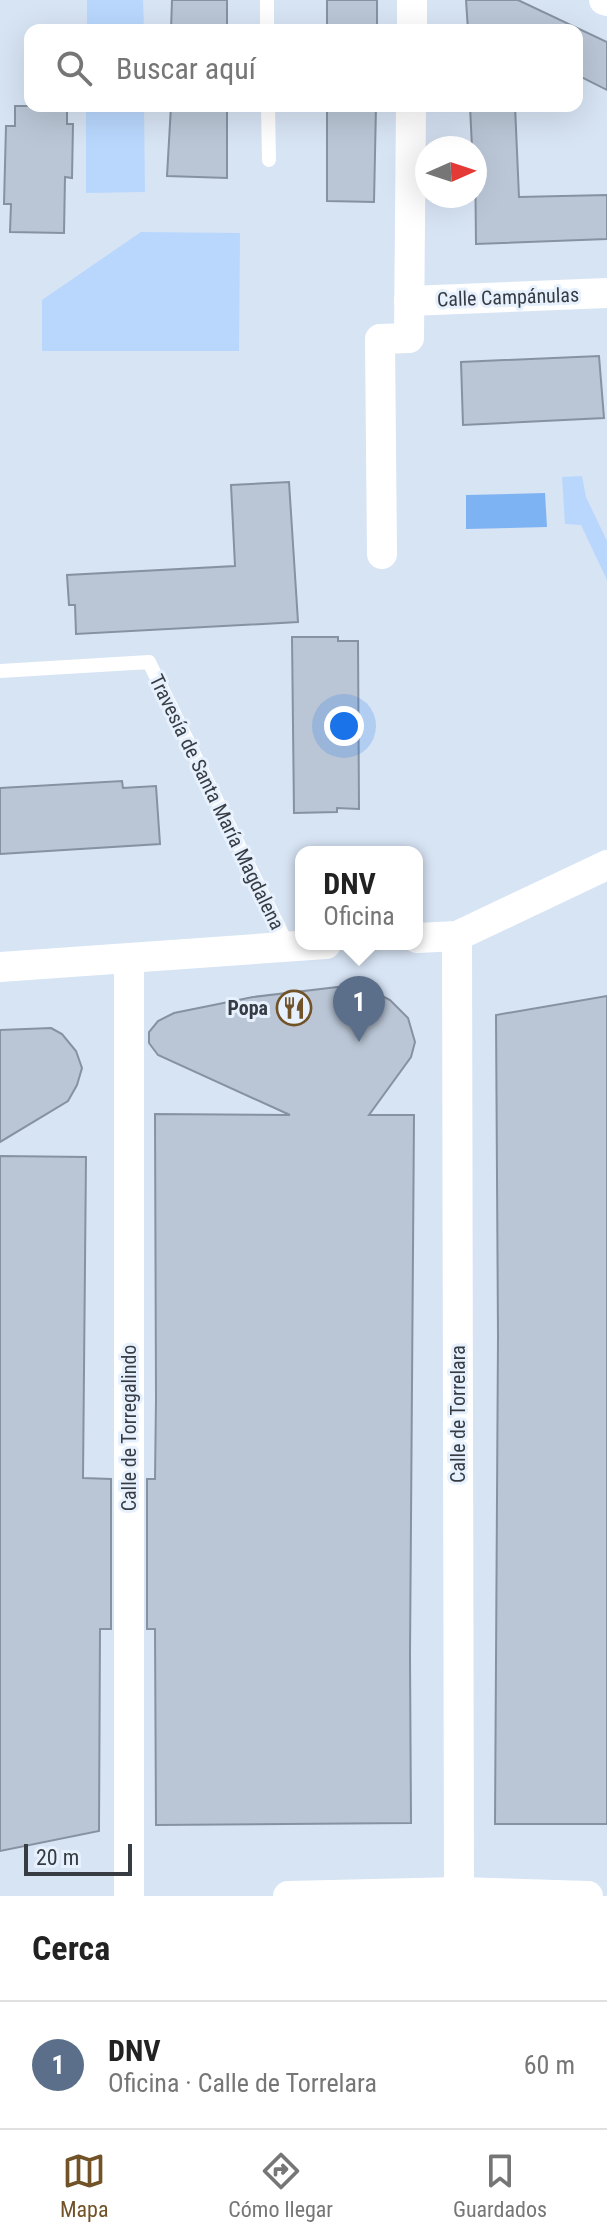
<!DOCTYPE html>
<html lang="es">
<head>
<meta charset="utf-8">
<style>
	:root { --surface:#fff; --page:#f6f6f6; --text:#222; --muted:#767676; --line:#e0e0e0; --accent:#725328 }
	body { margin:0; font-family:"Roboto Condensed",sans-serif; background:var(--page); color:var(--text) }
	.compass { position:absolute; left:415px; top:136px; width:72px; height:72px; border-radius:50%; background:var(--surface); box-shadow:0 8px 32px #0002; rotate:87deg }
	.scale { position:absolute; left:24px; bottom:20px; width:108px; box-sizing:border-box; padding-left:8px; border:4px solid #373c43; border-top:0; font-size:22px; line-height:28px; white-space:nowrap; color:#373c43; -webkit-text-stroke:6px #e7f1fe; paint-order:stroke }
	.you { position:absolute; left:344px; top:726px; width:28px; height:28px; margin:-20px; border:6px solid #fff; border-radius:50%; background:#1a73e8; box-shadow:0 0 0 12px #1a73e833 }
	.badge { display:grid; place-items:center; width:52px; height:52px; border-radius:50%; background:var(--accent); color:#fff; font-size:26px; font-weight:700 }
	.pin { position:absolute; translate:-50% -66px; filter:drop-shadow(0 2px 4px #0008) }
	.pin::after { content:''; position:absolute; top:42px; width:28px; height:24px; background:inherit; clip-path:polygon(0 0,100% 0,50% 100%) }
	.popup { position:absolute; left:295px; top:846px; width:128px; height:104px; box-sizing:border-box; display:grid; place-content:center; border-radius:16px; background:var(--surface); filter:drop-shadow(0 2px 6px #0005); font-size:26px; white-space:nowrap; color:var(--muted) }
	.popup b { font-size:30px; color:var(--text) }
	.popup::after { content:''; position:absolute; left:50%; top:100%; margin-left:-16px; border:16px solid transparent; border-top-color:var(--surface) }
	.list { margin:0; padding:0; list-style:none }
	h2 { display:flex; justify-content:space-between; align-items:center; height:104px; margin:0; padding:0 32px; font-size:34px }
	h2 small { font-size:26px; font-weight:400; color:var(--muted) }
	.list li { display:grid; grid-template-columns:52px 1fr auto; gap:24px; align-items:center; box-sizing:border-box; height:128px; padding:0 32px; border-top:2px solid var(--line) }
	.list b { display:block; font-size:30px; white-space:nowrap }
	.list p { margin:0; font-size:26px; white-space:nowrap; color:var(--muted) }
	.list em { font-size:26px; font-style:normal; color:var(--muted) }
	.icon { flex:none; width:44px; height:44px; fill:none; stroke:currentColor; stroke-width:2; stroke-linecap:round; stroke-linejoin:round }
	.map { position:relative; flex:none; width:607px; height:1896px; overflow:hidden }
	.search { position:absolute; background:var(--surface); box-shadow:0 8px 32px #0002; left:24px; right:24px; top:24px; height:88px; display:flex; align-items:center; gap:20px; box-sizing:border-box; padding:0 28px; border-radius:16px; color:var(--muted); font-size:30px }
	.sheet { height:232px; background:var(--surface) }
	nav { display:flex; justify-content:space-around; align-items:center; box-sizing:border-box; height:112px; border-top:2px solid var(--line); background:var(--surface); font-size:22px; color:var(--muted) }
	nav a { display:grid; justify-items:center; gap:4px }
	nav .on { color:var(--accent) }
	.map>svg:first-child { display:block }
	.green { fill:#b9d7fd }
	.water { fill:#7db2f3 }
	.building { fill:#bac6d6; stroke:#8692a1; stroke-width:2 }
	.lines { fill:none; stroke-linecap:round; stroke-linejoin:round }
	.lane { stroke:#fff; stroke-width:14 }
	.street { stroke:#fff; stroke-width:30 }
	.labels { text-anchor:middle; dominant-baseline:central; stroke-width:6; stroke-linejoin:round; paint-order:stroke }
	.street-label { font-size:20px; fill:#373c43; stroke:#e7f1fe }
	.poi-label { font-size:20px; font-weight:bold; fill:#373c43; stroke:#e7f1fe; text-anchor:end }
</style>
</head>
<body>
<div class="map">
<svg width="607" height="1896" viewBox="0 0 607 1896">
	<rect width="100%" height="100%" fill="#d7e4f4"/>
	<g class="green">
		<polygon points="87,0 143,0 144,30 87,30"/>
		<polygon points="86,106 144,106 145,192 86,193"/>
		<polygon points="141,232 240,233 239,351 42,351 42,300"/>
		<polygon points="582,476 586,497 607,541 607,580 581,525 565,524 562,477"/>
	</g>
	<polygon class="water" points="545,493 547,527 466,529 466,495"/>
	<g class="building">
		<polygon points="172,0 227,0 227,30 171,30"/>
		<rect x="327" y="0" width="50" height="30"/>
		<polygon points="466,0 518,0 607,42 607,90 577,75 577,30 468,30"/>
		<polygon points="15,106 67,106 67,124 73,124 72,178 65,177 64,233 10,232 11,204 4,204 6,126 15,126"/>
		<polygon points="171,106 227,106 227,178 167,176"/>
		<polygon points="327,106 376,106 374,202 327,201"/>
		<polygon points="470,106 515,106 519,197 607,195 607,239 476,244 475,148 472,148"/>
		<polygon points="599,356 604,418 463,425 461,362"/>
		<polygon points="289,482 298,622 76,634 75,605 69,605 67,575 235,566 231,485"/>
		<polygon points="292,637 338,637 338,641 358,641 359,809 337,808 337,812 294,813"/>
		<polygon points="122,781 123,788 156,786 160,844 0,854 0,788"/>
		<polygon points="346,986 367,988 390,1000 408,1018 415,1042 411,1057 369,1115 414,1115 410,1655 411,1823 156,1825 155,1629 147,1629 147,1479 155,1479 156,1399 155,1114 290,1115 158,1055 149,1043 149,1032 158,1021 174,1013 253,997"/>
		<polygon points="607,996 607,1824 495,1824 498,1336 496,1015"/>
		<polygon points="51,1028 62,1034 76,1051 82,1068 77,1085 68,1101 0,1142 0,1030"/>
		<polygon points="0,1156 86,1157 83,1478 111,1479 111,1629 100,1629 99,1831 0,1851"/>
	</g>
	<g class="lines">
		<g class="lane">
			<polyline points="267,0 267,30"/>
			<polyline points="268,106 269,160"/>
			<polyline points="0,671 149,662 288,946"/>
		</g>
		<g class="street">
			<polyline points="604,0 607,1"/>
			<polyline points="412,30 412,0"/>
			<polyline points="409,301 607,293"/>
			<polyline points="382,554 380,339 409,338 411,106"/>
			<polyline points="457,936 459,1892"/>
			<polyline points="417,938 457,936 607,865"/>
			<polyline points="0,967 326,944"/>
			<polyline points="129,1896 129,959"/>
			<polyline points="288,1896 459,1892 588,1896"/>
		</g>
	</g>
	<defs>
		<g id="restaurant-ring" transform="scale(1.8)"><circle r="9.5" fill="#e7f1fe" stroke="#725328" stroke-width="1.5"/><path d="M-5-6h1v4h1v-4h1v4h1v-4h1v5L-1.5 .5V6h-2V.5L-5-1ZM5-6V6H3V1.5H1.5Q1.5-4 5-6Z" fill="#725328"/></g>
	</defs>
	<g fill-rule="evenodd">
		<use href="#restaurant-ring" x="294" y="1008"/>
	</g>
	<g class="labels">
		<g class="street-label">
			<text transform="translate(508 297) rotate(-2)">Calle Campánulas</text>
			<text transform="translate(217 802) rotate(64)">Travesía de Santa María Magdalena</text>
			<text transform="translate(458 1414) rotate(-90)">Calle de Torrelara</text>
			<text transform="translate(129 1428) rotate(-90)">Calle de Torregalindo</text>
		</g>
		<g class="poi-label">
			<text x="268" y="1008">Popa</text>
		</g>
	</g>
</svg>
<svg class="compass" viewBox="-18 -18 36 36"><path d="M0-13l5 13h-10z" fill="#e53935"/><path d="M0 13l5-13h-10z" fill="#767676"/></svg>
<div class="scale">20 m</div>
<div class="you"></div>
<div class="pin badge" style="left:359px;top:1042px;background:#5c6f8a">1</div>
<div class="popup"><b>DNV</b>Oficina</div>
<div class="search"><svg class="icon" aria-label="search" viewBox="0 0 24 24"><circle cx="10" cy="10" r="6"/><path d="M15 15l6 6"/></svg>Buscar aquí</div>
</div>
<section class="sheet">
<h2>Cerca<small></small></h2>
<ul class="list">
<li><span class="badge" style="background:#5c6f8a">1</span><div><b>DNV</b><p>Oficina · Calle de Torrelara</p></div><em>60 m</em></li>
</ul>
</section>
<nav>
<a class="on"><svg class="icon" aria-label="map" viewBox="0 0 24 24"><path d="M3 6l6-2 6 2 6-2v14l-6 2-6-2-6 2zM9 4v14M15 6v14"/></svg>Mapa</a>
<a><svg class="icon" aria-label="directions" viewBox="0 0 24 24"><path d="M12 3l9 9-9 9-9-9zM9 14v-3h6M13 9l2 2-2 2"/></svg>Cómo llegar</a>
<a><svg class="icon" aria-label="saved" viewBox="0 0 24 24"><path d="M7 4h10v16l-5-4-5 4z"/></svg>Guardados</a>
</nav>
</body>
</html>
